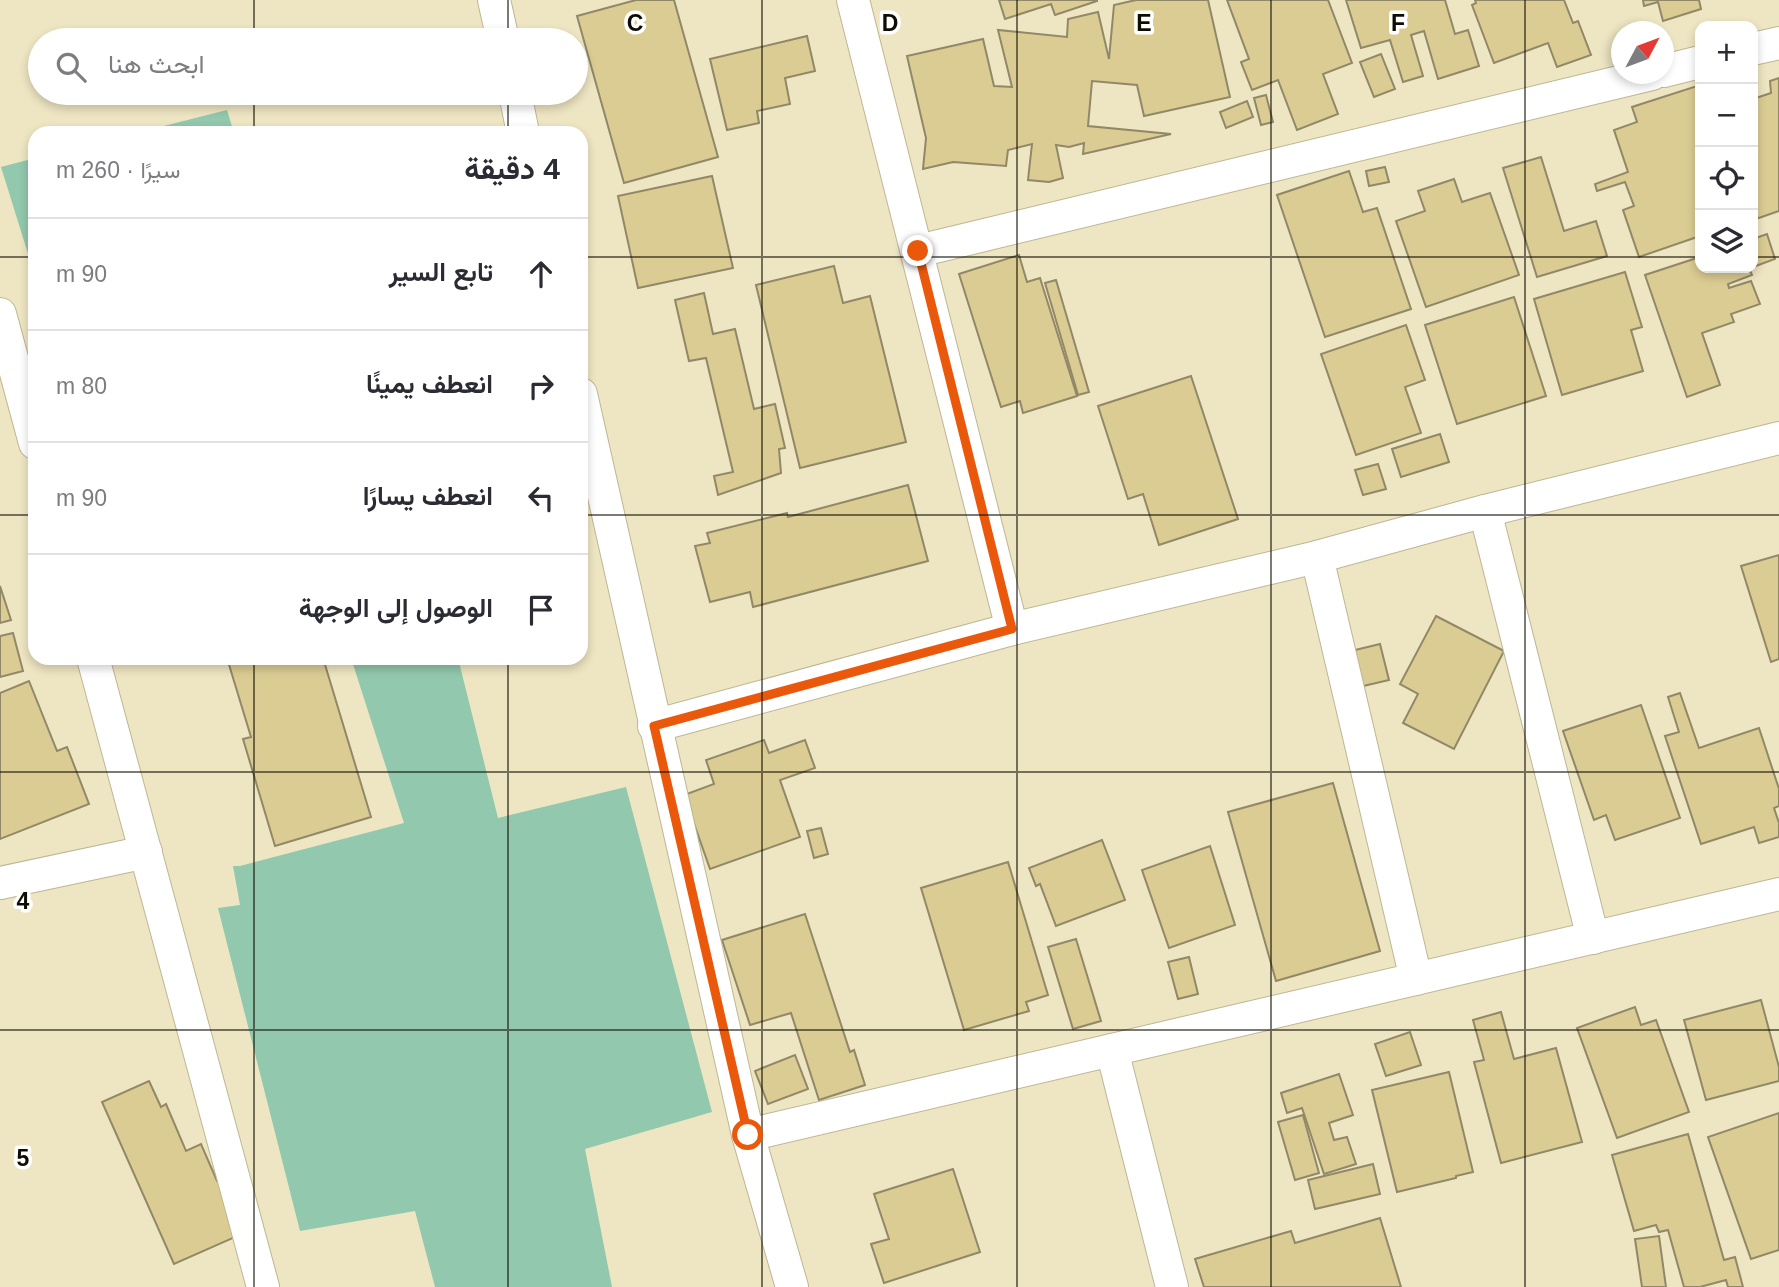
<!DOCTYPE html>
<html lang="ar">
<head>
<meta charset="utf-8">
<style>
	:root { --surface:#fff; --page:#f2f2f3; --text:#2b2b33; --muted:#7c7c81; --line:#e1e1e2 }
	body { margin:0; font-family:Helvetica,Vazirmatn,sans-serif; background:var(--page); color:var(--text); direction:rtl }
	.controls { position:absolute; right:21px; top:21px; display:grid; overflow:hidden; border-radius:14px; box-shadow:0 4px 10px #0003 }
	.controls button { width:63px; height:63px; display:grid; place-items:center; padding:0; border:0; border-bottom:2px solid var(--line); background:var(--surface); color:var(--text); font:35px sans-serif }
	.compass { position:absolute; left:1611px; top:21px; width:63px; height:63px; border-radius:50%; background:var(--surface); box-shadow:0 4px 10px #0003; rotate:49deg }
	.stop { position:absolute; width:21px; height:21px; margin:-16px; border:5px solid #ea580c; border-radius:50%; background:#fff }
	.stop.end { background:#ea580c; border-color:#fff; box-shadow:0 2px 7px #0008 }
	.list { margin:0; padding:0; list-style:none }
	h2 { display:flex; justify-content:space-between; align-items:center; height:91px; margin:0; padding:0 28px; font-size:30px }
	h2 small { font-size:23px; font-weight:400; color:var(--muted) }
	.list li { display:grid; grid-template-columns:46px 1fr auto; gap:21px; align-items:center; box-sizing:border-box; height:112px; padding:0 28px; border-top:2px solid var(--line) }
	.list b { display:block; font-size:26px; white-space:nowrap }
	.list em { font-size:23px; font-style:normal; color:var(--muted) }
	.icon { flex:none; width:38px; height:38px; fill:none; stroke:currentColor; stroke-width:2; stroke-linecap:round; stroke-linejoin:round }
	.map { position:relative; flex:none; width:1779px; height:1287px; overflow:hidden; direction:ltr }
	.search { position:absolute; background:var(--surface); box-shadow:0 4px 10px #0003; left:28px; top:28px; width:560px; height:77px; display:flex; align-items:center; gap:18px; box-sizing:border-box; padding:0 24px; border-radius:38px; color:var(--muted); font-size:26px }
	.panel { position:absolute; background:var(--surface); box-shadow:0 4px 10px #0003; left:28px; top:126px; width:560px; height:539px; border-radius:21px; direction:rtl }
	.map>svg:first-child { display:block }
	.green { fill:#92c8ad }
	.building { fill:#dbcc93; stroke:#918868; stroke-width:2 }
	.lines { fill:none; stroke-linecap:round; stroke-linejoin:round }
	.street-casing { stroke:#beb694; stroke-width:34 }
	.street { stroke:#fff; stroke-width:32 }
	.route { stroke:#ea580c; stroke-width:9 }
	.grid { fill:none; stroke:#0f0c02; stroke-width:2; stroke-opacity:0.55 }
	.grid-label { font-size:23px; text-anchor:middle; font-weight:bold; fill:#0f0c02; stroke:#fff; stroke-width:7; stroke-linejoin:round; paint-order:stroke }
</style>
</head>
<body>
<div class="map">
<svg width="1779" height="1287" viewBox="0 0 1779 1287">
	<rect width="100%" height="100%" fill="#eee5c2"/>
	<g class="green">
		<polygon points="227,110 234,133 136,133"/>
		<polygon points="35,158 35,276 1,167"/>
		<polygon points="351,658 458,658 498,818 626,787 712,1112 585,1149 612,1287 435,1287 415,1211 300,1231 218,908 240,905 233,866 240,866 404,823"/>
	</g>
	<g class="building">
		<polygon points="636,0 674,0 718,157 624,183 577,16"/>
		<polygon points="999,0 1097,0 1097,1 1055,15 1051,4 1005,19"/>
		<polygon points="1136,0 1208,0 1230,97 1144,116 1137,85 1092,81 1088,126 1171,134 1083,154 1084,143 1069,147 1056,145 1063,178 1049,182 1028,180 1032,144 1008,150 1006,166 953,162 923,169 926,138 907,56 983,39 994,86 1012,87 998,30 1067,37 1068,19 1098,12 1109,59 1114,5"/>
		<polygon points="1227,0 1328,0 1352,63 1323,74 1338,114 1297,130 1278,80 1252,90 1241,62 1249,59"/>
		<polygon points="1346,0 1445,0 1455,34 1468,30 1479,66 1438,79 1424,31 1411,35 1423,76 1403,82 1390,40 1361,48"/>
		<polygon points="1475,0 1564,0 1573,23 1578,21 1591,55 1557,67 1548,43 1494,63 1472,5 1476,3"/>
		<polygon points="1643,0 1699,0 1701,9 1663,21 1658,2 1644,6"/>
		<polygon points="807,36 815,71 785,78 790,104 757,111 759,123 727,130 710,59"/>
		<polygon points="1381,54 1395,89 1374,97 1360,62"/>
		<polygon points="1779,78 1779,211 1753,220 1753,99 1771,93 1770,81"/>
		<polygon points="1700,85 1700,236 1639,257 1623,210 1634,206 1625,182 1597,191 1595,184 1628,172 1614,130 1637,122 1632,107"/>
		<polygon points="1266,95 1273,122 1261,125 1254,98"/>
		<polygon points="1247,101 1253,117 1226,128 1220,112"/>
		<polygon points="1541,157 1564,231 1596,221 1607,256 1537,277 1503,168"/>
		<polygon points="1385,167 1389,182 1369,186 1366,171"/>
		<polygon points="1349,171 1363,212 1377,208 1411,309 1325,337 1277,195"/>
		<polygon points="712,176 733,268 638,288 618,196"/>
		<polygon points="1454,179 1462,202 1490,193 1519,275 1426,307 1396,221 1425,211 1418,191"/>
		<polygon points="1767,234 1775,259 1753,267 1753,239"/>
		<polygon points="1019,255 1027,282 1040,278 1077,396 1023,413 1020,401 1001,407 959,274"/>
		<polygon points="1700,257 1700,268 1749,268 1752,275 1728,284 1729,288 1751,281 1760,304 1731,314 1734,322 1702,333 1720,385 1687,397 1645,275"/>
		<polygon points="834,266 843,303 870,296 906,442 800,468 756,285"/>
		<polygon points="1625,272 1642,327 1631,330 1643,371 1562,395 1534,299"/>
		<polygon points="1056,280 1089,392 1078,395 1045,283"/>
		<polygon points="704,293 713,334 735,329 754,409 775,404 785,448 779,449 781,473 718,495 714,476 733,472 706,358 689,361 675,300"/>
		<polygon points="1514,297 1546,396 1457,424 1425,325"/>
		<polygon points="1406,325 1425,380 1405,387 1421,433 1356,455 1321,354"/>
		<polygon points="1191,376 1238,519 1159,545 1143,494 1128,499 1098,406"/>
		<polygon points="1440,434 1449,462 1401,477 1392,449"/>
		<polygon points="1378,464 1386,489 1363,495 1355,470"/>
		<polygon points="908,485 928,561 753,607 750,592 710,602 695,546 710,543 707,533 787,513 788,517"/>
		<polygon points="1779,555 1779,659 1771,662 1741,566"/>
		<polygon points="0,586 11,620 0,623"/>
		<polygon points="1436,616 1504,651 1454,749 1403,723 1418,694 1400,684"/>
		<polygon points="13,633 23,671 0,677 0,636"/>
		<polygon points="1380,644 1389,680 1359,687 1351,651"/>
		<polygon points="227,658 323,658 371,817 275,846 243,739 251,737"/>
		<polygon points="29,681 57,751 67,747 89,804 0,839 0,693"/>
		<polygon points="1680,693 1699,748 1759,728 1779,789 1779,806 1774,808 1779,823 1779,837 1759,843 1754,827 1701,844 1665,736 1679,732 1668,697"/>
		<polygon points="1641,705 1680,818 1615,840 1606,815 1594,820 1563,731"/>
		<polygon points="764,740 769,753 805,740 815,768 780,780 800,837 710,869 684,795 714,784 706,760"/>
		<polygon points="1333,783 1380,951 1276,981 1228,812"/>
		<polygon points="821,828 828,854 814,858 807,831"/>
		<polygon points="1102,840 1125,900 1056,926 1040,884 1036,886 1029,868"/>
		<polygon points="1210,846 1235,925 1169,948 1142,870"/>
		<polygon points="1008,862 1048,995 1026,1002 1029,1011 964,1030 921,888"/>
		<polygon points="805,914 850,1052 854,1050 865,1085 819,1100 791,1013 750,1025 722,940"/>
		<polygon points="1076,939 1101,1021 1073,1029 1048,947"/>
		<polygon points="1189,957 1198,994 1178,999 1168,962"/>
		<polygon points="1761,1000 1779,1067 1779,1081 1706,1100 1684,1020"/>
		<polygon points="1635,1007 1641,1025 1656,1020 1689,1112 1617,1138 1577,1028"/>
		<polygon points="1501,1012 1514,1059 1556,1048 1582,1142 1501,1163 1474,1062 1484,1060 1473,1020"/>
		<polygon points="1410,1032 1421,1065 1386,1076 1375,1044"/>
		<polygon points="795,1055 808,1089 768,1104 755,1071"/>
		<polygon points="1449,1072 1473,1172 1456,1176 1456,1178 1397,1192 1372,1090"/>
		<polygon points="1339,1074 1353,1115 1329,1123 1334,1140 1347,1137 1356,1164 1324,1174 1302,1108 1287,1113 1281,1093"/>
		<polygon points="149,1081 161,1107 166,1104 186,1151 201,1144 217,1181 236,1172 260,1226 174,1264 102,1102"/>
		<polygon points="1779,1113 1779,1250 1751,1259 1708,1137"/>
		<polygon points="1303,1115 1319,1173 1295,1180 1278,1122"/>
		<polygon points="1688,1134 1724,1260 1735,1257 1743,1287 1728,1287 1726,1280 1700,1287 1684,1287 1668,1230 1659,1232 1656,1225 1634,1231 1612,1155"/>
		<polygon points="1373,1164 1380,1194 1315,1209 1308,1180"/>
		<polygon points="953,1169 980,1252 884,1283 871,1244 889,1239 874,1194"/>
		<polygon points="1380,1218 1401,1287 1204,1287 1195,1259 1291,1231 1295,1243"/>
		<polygon points="1659,1236 1666,1287 1642,1287 1635,1239"/>
	</g>
	<g class="lines">
		<g class="street-casing">
			<g id="street">
				<polyline points="494,0 503,40"/>
				<polyline points="853,0 1012,629"/>
				<polyline points="1753,49 1779,43"/>
				<polyline points="1664,71 1700,62"/>
				<polyline points="515,93 523,133"/>
				<polyline points="918,251 1652,74"/>
				<polyline points="0,314 35,443"/>
				<polyline points="581,394 748,1135 792,1287"/>
				<polyline points="1485,511 1593,938"/>
				<polyline points="1317,557 1416,979"/>
				<polyline points="93,658 263,1287"/>
				<polyline points="654,726 1012,629 1317,557 1485,511 1779,438"/>
				<polyline points="0,883 146,852"/>
				<polyline points="1112,1050 1172,1287"/>
				<polyline points="748,1135 1779,894"/>
			</g>
		</g>
		<use href="#street" class="street"/>
	</g>
	<g class="lines">
		<polyline class="route" points="748,1135 654,726 1012,629 918,251"/>
	</g>
	<path class="grid" d="M 254,0 L 254,40M 508,0 L 508,40M 762,0 L 762,1287M 1017,0 L 1017,1287M 1271,0 L 1271,1287M 1525,0 L 1525,1287M 254,93 L 254,133M 508,93 L 508,133M 0,257 L 35,257M 581,257 L 1700,257M 1753,257 L 1779,257M 0,515 L 35,515M 581,515 L 1779,515M 254,658 L 254,1287M 508,658 L 508,1287M 0,772 L 1779,772M 0,1030 L 1779,1030"/>
	<g class="grid-label">
		<text x="635" y="31">C</text>
		<text x="890" y="31">D</text>
		<text x="1144" y="31">E</text>
		<text x="1398" y="31">F</text>
		<text x="23" y="909">4</text>
		<text x="23" y="1166">5</text>
	</g>
</svg>
<div class="controls">
<button>+</button>
<button>−</button>
<button><svg class="icon" aria-label="locate" viewBox="0 0 24 24"><circle cx="12" cy="12" r="6"/><path d="M12 2v4M12 18v4M2 12h4M18 12h4"/></svg></button>
<button><svg class="icon" aria-label="layers" viewBox="0 0 24 24"><path d="M12 4l9 5-9 5-9-5zM3 14l9 5 9-5"/></svg></button>
</div>
<svg class="compass" viewBox="-18 -18 36 36"><path d="M0-13l5 13h-10z" fill="#e53935"/><path d="M0 13l5-13h-10z" fill="#7c7c81"/></svg>
<div class="stop" style="left:748px;top:1135px"></div>
<div class="stop end" style="left:918px;top:251px"></div>
<div class="search"><svg class="icon" aria-label="search" viewBox="0 0 24 24"><circle cx="10" cy="10" r="6"/><path d="M15 15l6 6"/></svg>ابحث هنا</div>
<section class="panel">
<h2>4 دقيقة<small>سيرًا · 260 m</small></h2>
<ul class="list">
<li><svg class="icon" aria-label="ahead" viewBox="0 0 24 24"><path d="M12 20V5M6 11l6-6 6 6"/></svg><div><b>تابع السير</b></div><em>90 m</em></li>
<li><svg class="icon" aria-label="right" viewBox="0 0 24 24"><path d="M7 20v-9h11M14 6l5 5-5 5"/></svg><div><b>انعطف يمينًا</b></div><em>80 m</em></li>
<li><svg class="icon" aria-label="left" viewBox="0 0 24 24"><path d="M17 20v-9H6M10 6l-5 5 5 5"/></svg><div><b>انعطف يسارًا</b></div><em>90 m</em></li>
<li><svg class="icon" aria-label="arrive" viewBox="0 0 24 24"><path d="M6 21V4h12l-3 4 3 4H6"/></svg><div><b>الوصول إلى الوجهة</b></div></li>
</ul>
</section>
</div>
</body>
</html>
